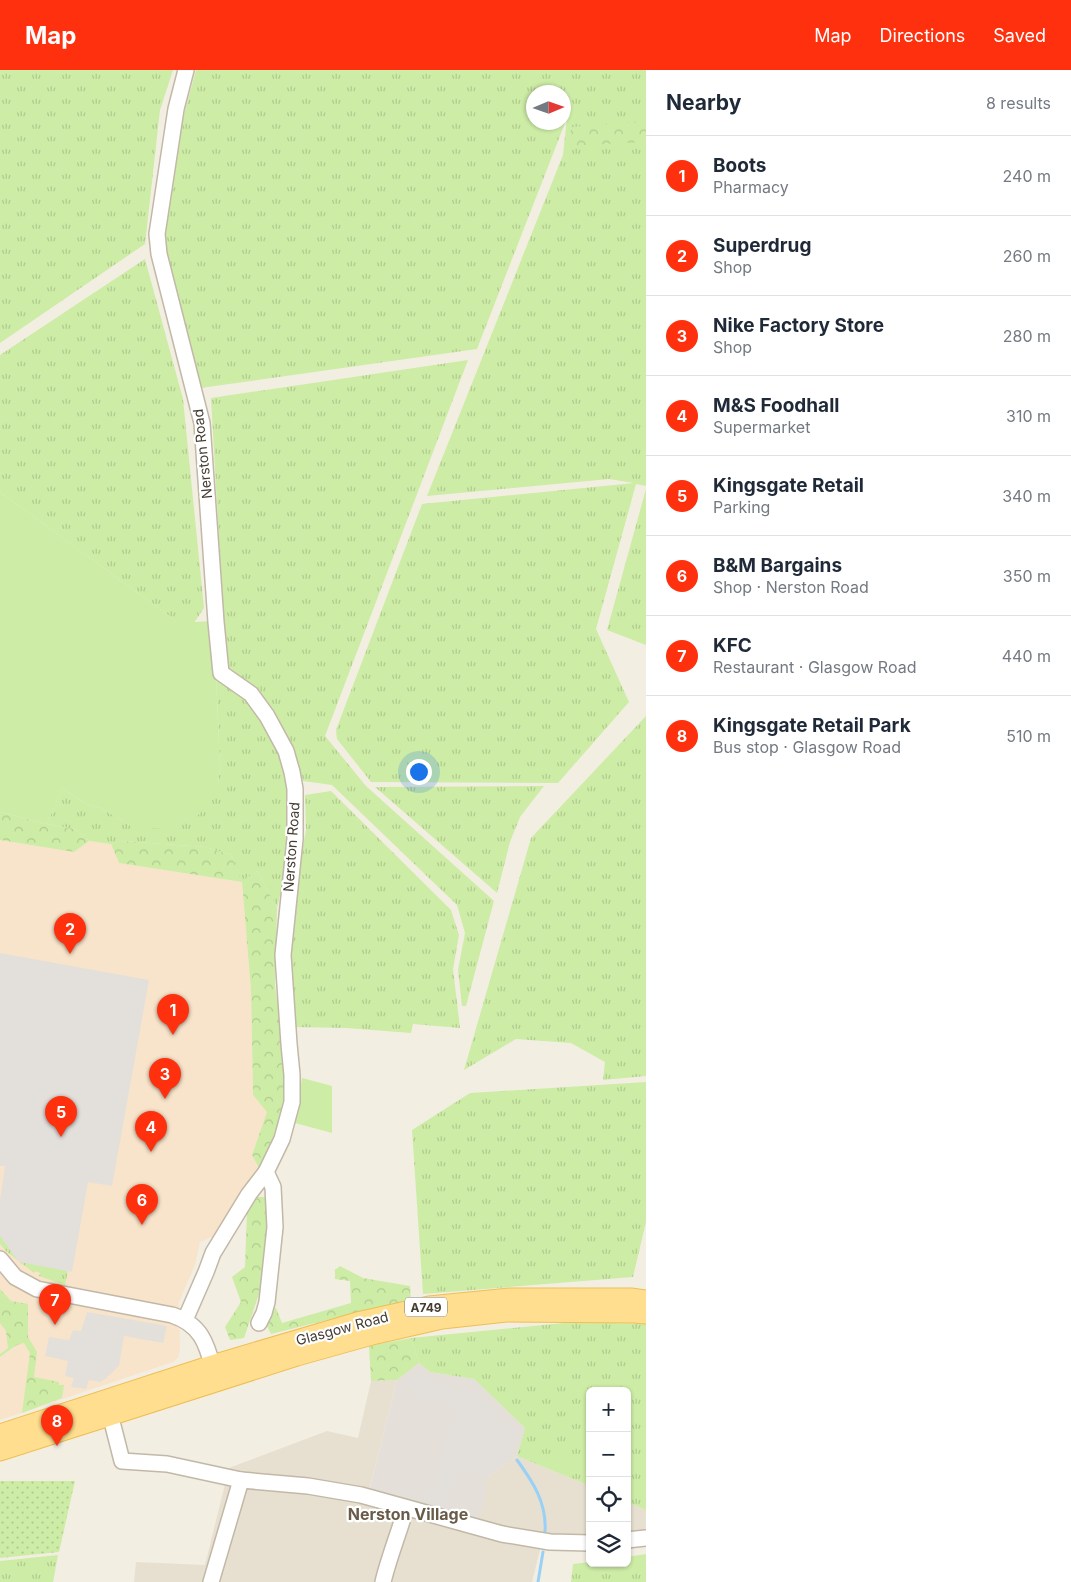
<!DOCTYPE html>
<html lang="en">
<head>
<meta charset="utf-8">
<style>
	:root { --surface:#fff; --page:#f2f2f3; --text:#1f2937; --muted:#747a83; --line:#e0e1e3; --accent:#ff300d }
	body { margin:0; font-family:Inter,sans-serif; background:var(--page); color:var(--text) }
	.controls { position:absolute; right:15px; bottom:15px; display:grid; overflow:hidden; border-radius:8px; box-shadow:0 1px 4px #0004 }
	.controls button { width:45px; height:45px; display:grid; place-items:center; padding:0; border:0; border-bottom:1px solid var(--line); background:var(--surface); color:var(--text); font:25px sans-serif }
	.compass { position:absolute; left:526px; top:15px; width:45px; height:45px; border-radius:50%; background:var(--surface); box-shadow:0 1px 4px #0004; rotate:88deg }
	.you { position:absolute; left:418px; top:701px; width:18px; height:18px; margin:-12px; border:4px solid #fff; border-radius:50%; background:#1a73e8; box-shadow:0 0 0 8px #1a73e833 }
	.badge { display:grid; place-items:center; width:32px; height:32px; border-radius:50%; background:var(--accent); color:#fff; font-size:16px; font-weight:700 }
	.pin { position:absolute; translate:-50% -41px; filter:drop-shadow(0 1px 2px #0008) }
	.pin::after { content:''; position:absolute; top:26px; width:18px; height:15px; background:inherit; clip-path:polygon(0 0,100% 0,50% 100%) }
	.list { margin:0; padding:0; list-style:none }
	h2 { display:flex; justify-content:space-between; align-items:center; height:65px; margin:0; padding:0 20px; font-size:21px }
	h2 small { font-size:16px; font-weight:400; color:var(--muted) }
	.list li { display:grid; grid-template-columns:32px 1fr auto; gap:15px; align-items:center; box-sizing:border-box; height:80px; padding:0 20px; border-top:1px solid var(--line) }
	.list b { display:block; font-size:19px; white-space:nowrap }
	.list p { margin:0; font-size:16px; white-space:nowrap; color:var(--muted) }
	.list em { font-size:16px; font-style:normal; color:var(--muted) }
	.icon { flex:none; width:28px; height:28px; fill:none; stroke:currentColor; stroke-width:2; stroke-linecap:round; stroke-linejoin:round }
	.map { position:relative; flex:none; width:646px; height:1512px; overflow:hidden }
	header { display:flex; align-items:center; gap:30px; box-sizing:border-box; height:70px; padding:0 25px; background:var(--accent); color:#fff }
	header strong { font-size:24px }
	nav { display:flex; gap:28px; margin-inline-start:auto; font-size:18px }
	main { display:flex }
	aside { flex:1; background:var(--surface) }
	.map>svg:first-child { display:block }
	.residential { fill:#e7e0d0 }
	.commercial { fill:#f8e4ca }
	.industrial { fill:#e4dfd8 }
	.grass { fill:url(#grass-tufts); fill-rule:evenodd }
	.forest { fill:url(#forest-crowns) }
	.park { fill:#cdeca6 }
	.garden { fill:url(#garden-dots) }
	.parking { fill:#e3e0db }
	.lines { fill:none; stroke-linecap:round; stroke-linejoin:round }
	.stream { stroke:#98d0f7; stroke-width:3 }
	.minor-casing { stroke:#c2b8a7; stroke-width:18 }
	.major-casing { stroke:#eebf55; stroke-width:21 }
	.minor { stroke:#fff; stroke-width:15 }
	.major { stroke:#ffde8f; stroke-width:19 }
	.labels { text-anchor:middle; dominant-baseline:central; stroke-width:4.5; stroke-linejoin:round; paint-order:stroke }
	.shield { fill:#fff; stroke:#7d7770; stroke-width:1 }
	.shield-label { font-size:12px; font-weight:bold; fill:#453d32 }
	.street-label { font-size:14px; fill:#453d32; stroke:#fff }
	.quarter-label { font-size:16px; font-weight:bold; fill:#695b48; stroke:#fff }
</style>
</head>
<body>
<header>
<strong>Map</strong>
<nav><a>Map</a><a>Directions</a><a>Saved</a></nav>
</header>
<main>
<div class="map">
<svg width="646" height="1512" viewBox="0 0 646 1512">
	<defs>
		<pattern id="grass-tufts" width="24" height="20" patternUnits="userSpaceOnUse" patternTransform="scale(1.25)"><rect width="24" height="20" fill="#cdeca6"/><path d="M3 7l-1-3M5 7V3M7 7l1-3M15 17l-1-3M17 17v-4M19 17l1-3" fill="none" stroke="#b1cb8f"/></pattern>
		<pattern id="forest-crowns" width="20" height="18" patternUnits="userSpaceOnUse" patternTransform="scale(1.25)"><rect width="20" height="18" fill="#cdeca6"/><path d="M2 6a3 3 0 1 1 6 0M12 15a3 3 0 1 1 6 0" fill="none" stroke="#b1cb8f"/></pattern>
		<pattern id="garden-dots" width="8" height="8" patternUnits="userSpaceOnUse" patternTransform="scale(1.25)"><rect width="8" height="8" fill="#cdeca6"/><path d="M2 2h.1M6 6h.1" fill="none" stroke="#b1cb8f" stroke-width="1.8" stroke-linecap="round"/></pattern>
	</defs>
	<rect width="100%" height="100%" fill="#f3eee2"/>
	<g class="residential">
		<polygon points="397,1310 369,1420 488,1407 517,1386 590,1416 590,1471 541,1468 540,1480 532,1512 134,1512 136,1492 205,1495 229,1398 327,1361 358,1368 371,1311"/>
		<polygon points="627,1432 644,1439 646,1442 646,1466 627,1469"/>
	</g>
	<polygon class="commercial" points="0,770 74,782 89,771 111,774 119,793 242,812 251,920 253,1025 267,1042 252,1085 260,1100 221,1163 200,1172 195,1195 179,1232 180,1280 178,1288 173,1292 0,1350 0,1287 15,1277 8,1278 0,1284"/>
	<polygon class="industrial" points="419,1293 430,1302 474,1309 525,1358 517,1386 488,1407 481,1448 369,1421 397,1310"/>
	<g class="grass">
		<polygon points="0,0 173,0 160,40 145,174 0,273"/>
		<path d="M 196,0 L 646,0 L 646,416 L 636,414 L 596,559 L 629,632 L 558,713 L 371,712 L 337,669 L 336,660 L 422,434 L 634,413 L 609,409 L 427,426 L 563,85 L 567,48 L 477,279 L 201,318 L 163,165 L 176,74 ZM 534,22 L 564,22 L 564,52 L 534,52 Z"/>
		<polygon points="145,189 183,329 204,538 194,553 179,553 0,422 0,285"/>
		<polygon points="468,290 325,666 366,716 494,831 466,936 462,936 458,900 465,863 457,835 332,715 303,711 283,660 257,620 226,596 211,328"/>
		<polygon points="646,419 646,575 607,560"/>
		<polygon points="216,604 260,641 289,700 291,757 282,817 277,838 257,801 242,812 231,785 206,777 121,771 111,774 89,771 75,759 47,754 62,718 86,734 101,738 131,756 218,715 220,697"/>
		<polygon points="646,646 646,1006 603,1010 605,992 571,973 516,969 464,1000 531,768"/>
		<polygon points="544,716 520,747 510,772 497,823 375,717"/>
		<polygon points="331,721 451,840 459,865 453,899 460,958 413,954 411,963 346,958 291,957 290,844 306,760 305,725"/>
		<polygon points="646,1012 646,1152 633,1207 423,1224 412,1060 470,1023"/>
		<polygon points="0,1160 69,1195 65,1215 39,1206 40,1203 36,1201 34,1203 6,1181 0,1174"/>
		<polygon points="574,1252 646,1254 646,1442 644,1439 627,1432 627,1321 590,1321 590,1416 517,1386 525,1358 474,1309 430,1302 419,1293 411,1268"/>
		<polygon points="646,1484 646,1512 571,1512 573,1494 590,1492 590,1493 627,1493 627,1487"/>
		<polygon points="58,1485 53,1512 0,1512 0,1491"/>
	</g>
	<g class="forest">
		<polygon points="646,51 646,72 565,76 572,57"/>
		<polygon points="0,742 47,754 75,759 89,771 74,782 0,770"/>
		<polygon points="121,771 206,777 231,785 242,811 257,801 277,838 275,915 282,967 286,1014 278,1058 260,1100 252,1085 267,1042 253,1025 251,920 242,812 119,793 111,774"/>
		<polygon points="258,1127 266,1127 267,1165 259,1224 244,1268 230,1270 225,1257 241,1232 232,1207 245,1197 247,1141"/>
		<polygon points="340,1196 363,1208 410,1216 411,1232 351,1244 271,1264 264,1250 272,1236 276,1238 282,1253 351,1233 350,1211 335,1209 335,1200"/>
		<polygon points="0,1219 11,1231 28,1234 28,1267 37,1282 34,1307 59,1312 59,1315 64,1315 62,1328 22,1343 30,1283 24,1273 17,1275 0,1287 0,1284 8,1278 6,1261 0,1253"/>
		<polygon points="411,1268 419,1293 397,1310 371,1311 369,1276"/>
	</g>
	<g class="park">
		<polygon points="0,422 179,553 211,551 216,604 220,697 218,715 208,735 196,747 171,760 131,756 101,738 86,734 62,718 47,754 0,742"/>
		<polygon points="302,1008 332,1016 332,1063 295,1053"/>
		<polygon points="554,1384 577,1395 572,1407 549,1398"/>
	</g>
	<polygon class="garden" points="0,1411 75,1411 59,1482 0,1488"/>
	<g class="parking">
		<polygon points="0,883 149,910 112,1116 88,1112 72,1202 19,1192 0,1166 0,1131 5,1096 0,1096"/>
		<polygon points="87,1242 167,1256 163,1273 124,1266 119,1296 105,1309 100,1312 89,1310 86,1319 71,1317 74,1308 65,1306 68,1291 45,1286 49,1267 69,1270 73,1260 81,1261"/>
		<polygon points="421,1298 439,1316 474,1320 516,1364 509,1388 487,1405 457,1397 447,1439 424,1434 428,1414 435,1416 456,1335 436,1330 431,1336 403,1314"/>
	</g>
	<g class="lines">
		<g class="stream">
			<path d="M 517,1390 C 533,1412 547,1433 545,1462"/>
			<polyline points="538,1512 543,1482"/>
		</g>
		<g class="minor-casing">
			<g id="minor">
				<path d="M 0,1189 L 15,1207 L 37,1219 L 172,1245 C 203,1255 207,1276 215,1304"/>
				<polyline points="185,1250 206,1202 213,1183 249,1124 266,1102 282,1069 292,1032 292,1005 289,974 283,885 295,769 295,719 292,702 286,681 267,646 251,624 221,603 216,552 202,353 159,184 157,164 176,39 186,0"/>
				<polyline points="259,1253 264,1243 267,1232 275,1157 273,1117 266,1102"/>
				<polyline points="108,1336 122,1391 167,1394 241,1410 308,1416 361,1425 502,1464 550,1472 590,1473"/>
				<polyline points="627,1470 646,1468"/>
				<polyline points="211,1512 241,1410"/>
				<path d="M 383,1512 C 389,1487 399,1463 406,1438"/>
			</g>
		</g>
		<g class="major-casing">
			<g id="major">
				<polyline points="0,1364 212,1295 357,1252 429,1236 510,1228 631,1228 646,1230"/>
				<polyline points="0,1381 297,1286 372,1265 442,1249 506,1242 634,1243 646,1244"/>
			</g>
		</g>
		<use href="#minor" class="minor"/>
		<use href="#major" class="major"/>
	</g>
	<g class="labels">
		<rect class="shield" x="405" y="1227.5" width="42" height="19" rx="4"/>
		<g class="shield-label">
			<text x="426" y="1237">A749</text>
		</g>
		<g class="street-label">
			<text transform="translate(202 384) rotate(-96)">Nerston Road</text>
			<text transform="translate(291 777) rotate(-86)">Nerston Road</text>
			<text transform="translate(342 1258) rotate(-15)">Glasgow Road</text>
		</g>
		<g class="quarter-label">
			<text x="408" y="1444">Nerston Village</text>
		</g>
	</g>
</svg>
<div class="controls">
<button>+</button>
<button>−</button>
<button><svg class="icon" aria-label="locate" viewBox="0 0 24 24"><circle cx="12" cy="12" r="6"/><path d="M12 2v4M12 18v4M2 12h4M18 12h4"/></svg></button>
<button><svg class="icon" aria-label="layers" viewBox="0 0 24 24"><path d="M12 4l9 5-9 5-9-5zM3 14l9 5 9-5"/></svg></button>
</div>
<svg class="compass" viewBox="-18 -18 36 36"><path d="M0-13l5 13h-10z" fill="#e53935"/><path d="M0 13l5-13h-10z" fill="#747a83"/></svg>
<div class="you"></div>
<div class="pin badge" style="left:173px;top:965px">1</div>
<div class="pin badge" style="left:70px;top:884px">2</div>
<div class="pin badge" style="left:165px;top:1029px">3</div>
<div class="pin badge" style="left:151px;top:1082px">4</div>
<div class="pin badge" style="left:61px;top:1067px">5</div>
<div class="pin badge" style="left:142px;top:1155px">6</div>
<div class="pin badge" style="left:55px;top:1255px">7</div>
<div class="pin badge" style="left:57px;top:1376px">8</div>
</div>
<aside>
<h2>Nearby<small>8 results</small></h2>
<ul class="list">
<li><span class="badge">1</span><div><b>Boots</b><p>Pharmacy</p></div><em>240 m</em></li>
<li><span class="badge">2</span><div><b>Superdrug</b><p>Shop</p></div><em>260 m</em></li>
<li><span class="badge">3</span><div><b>Nike Factory Store</b><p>Shop</p></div><em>280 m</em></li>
<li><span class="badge">4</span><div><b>M&amp;S Foodhall</b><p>Supermarket</p></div><em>310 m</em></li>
<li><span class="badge">5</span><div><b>Kingsgate Retail</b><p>Parking</p></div><em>340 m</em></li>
<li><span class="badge">6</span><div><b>B&amp;M Bargains</b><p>Shop · Nerston Road</p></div><em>350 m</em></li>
<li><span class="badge">7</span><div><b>KFC</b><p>Restaurant · Glasgow Road</p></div><em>440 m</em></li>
<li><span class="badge">8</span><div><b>Kingsgate Retail Park</b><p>Bus stop · Glasgow Road</p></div><em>510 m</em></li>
</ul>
</aside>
</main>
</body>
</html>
